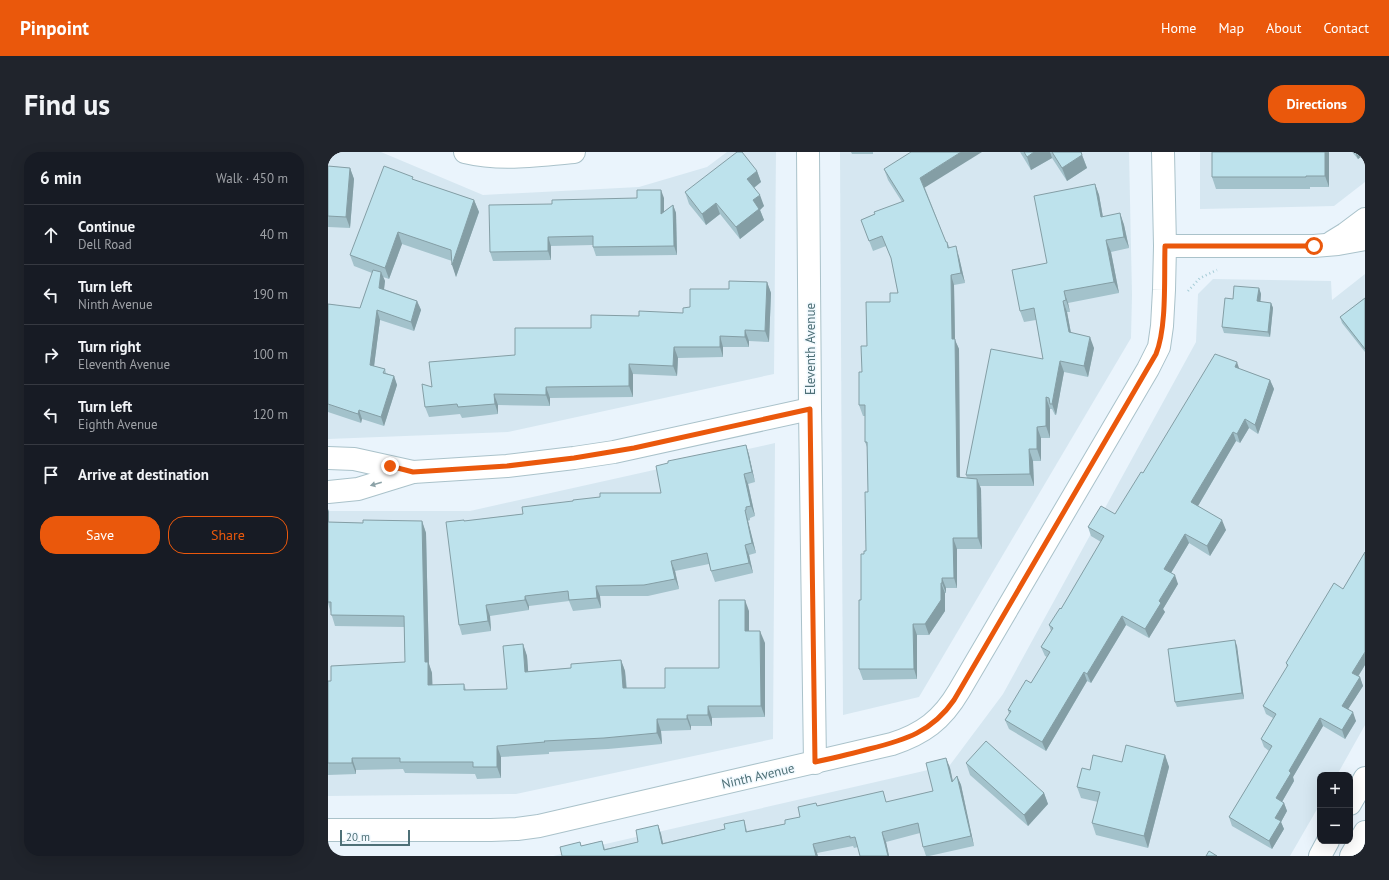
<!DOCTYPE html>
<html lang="en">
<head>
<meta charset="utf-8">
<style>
	:root { --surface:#171b24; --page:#20242c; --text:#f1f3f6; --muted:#9ea1a6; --line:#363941; --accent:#ea580c }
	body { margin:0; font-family:"PT Sans",sans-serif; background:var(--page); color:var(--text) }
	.controls { position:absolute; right:12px; bottom:12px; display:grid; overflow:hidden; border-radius:8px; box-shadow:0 4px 16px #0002 }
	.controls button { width:36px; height:36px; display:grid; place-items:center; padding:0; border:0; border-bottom:1px solid var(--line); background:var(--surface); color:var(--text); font:20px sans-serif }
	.scale { position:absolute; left:12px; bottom:10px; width:70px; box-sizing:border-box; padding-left:4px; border:2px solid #4e7077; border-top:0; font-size:11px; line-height:14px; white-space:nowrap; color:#4e7077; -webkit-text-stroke:3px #f1f9fe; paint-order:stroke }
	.stop { position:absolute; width:12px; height:12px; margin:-9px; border:3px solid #ea580c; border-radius:50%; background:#fff }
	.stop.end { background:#ea580c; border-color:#fff; box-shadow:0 1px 4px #0008 }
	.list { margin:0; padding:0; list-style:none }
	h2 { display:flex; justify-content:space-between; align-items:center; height:52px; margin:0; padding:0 16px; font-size:17px }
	h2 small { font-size:13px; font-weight:400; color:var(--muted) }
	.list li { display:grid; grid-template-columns:26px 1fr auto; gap:12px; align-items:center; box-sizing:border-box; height:60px; padding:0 16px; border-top:1px solid var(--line) }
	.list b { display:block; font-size:15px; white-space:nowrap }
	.list p { margin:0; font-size:13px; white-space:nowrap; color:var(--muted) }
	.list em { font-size:13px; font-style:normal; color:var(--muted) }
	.actions { display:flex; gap:8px; padding:12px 16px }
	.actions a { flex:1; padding:9px 0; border:1px solid var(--accent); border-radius:16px; text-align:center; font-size:14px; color:var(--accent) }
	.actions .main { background:var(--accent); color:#fff }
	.icon { flex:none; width:22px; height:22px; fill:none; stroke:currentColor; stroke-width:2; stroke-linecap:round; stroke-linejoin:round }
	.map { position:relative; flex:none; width:1037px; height:704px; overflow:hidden; border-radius:16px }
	header { display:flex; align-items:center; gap:24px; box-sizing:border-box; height:56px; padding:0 20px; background:var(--accent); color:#fff }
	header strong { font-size:19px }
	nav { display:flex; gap:22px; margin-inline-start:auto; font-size:14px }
	.intro { display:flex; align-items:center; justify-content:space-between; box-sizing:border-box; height:96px; padding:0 24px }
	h1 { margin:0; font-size:28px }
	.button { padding:10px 18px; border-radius:16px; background:var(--accent); color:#fff; font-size:14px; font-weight:700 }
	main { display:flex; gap:24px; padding:0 24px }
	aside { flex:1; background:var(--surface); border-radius:16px; box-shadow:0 4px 16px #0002 }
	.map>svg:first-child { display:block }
	.residential { fill:#d6e7f1 }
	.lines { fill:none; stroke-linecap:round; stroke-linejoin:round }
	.minor-casing { stroke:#aac2ca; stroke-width:24 }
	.secondary-casing { stroke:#a6c1cb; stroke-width:24 }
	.path { stroke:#a5ccd6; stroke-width:2.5; stroke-dasharray:1 3; stroke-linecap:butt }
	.minor { stroke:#fff; stroke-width:22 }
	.secondary { stroke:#fff; stroke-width:22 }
	.wall { fill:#a3c2cb }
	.shaded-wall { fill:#849ea5 }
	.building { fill:#bde2ec; stroke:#849ea5 }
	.oneway { fill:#8ca2a7 }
	.route { stroke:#ea580c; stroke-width:5 }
	.labels { text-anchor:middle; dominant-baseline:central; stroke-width:3; stroke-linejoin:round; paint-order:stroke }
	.street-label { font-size:13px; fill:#4e7077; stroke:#f1f9fe }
</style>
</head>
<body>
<header>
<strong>Pinpoint</strong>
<nav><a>Home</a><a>Map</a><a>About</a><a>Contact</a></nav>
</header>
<div class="intro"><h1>Find us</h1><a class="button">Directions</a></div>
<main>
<aside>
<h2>6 min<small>Walk · 450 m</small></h2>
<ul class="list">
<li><svg class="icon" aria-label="ahead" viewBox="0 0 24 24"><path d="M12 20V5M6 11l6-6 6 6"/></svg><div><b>Continue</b><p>Dell Road</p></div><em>40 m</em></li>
<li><svg class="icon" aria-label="left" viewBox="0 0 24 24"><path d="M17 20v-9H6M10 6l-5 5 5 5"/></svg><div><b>Turn left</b><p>Ninth Avenue</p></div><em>190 m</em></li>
<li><svg class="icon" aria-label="right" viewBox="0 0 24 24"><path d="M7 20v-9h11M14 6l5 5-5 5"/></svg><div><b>Turn right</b><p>Eleventh Avenue</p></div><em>100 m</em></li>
<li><svg class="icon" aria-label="left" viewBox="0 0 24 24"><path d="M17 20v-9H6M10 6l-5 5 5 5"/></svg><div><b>Turn left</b><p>Eighth Avenue</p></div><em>120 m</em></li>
<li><svg class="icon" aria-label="arrive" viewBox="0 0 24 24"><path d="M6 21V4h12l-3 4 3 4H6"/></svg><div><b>Arrive at destination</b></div></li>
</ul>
<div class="actions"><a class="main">Save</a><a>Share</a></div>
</aside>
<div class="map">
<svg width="1037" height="704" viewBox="0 0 1037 704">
	<rect width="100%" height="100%" fill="#eaf4fc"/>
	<g class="residential">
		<polygon points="0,0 53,0 155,43 311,35 379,15 399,0 448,0 446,222 180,280 0,287"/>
		<polygon points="512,0 801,0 804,143 803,186 591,545 515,563"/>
		<polygon points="872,0 1037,0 1037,30 1006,54 872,57"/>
		<polygon points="1037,122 1037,573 1009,623 992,623 992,652 962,704 225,704 622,613 675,542 868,190 870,142 885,127 1003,129 1004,148"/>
		<polygon points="447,291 445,587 188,642 0,644 0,359 142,359"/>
	</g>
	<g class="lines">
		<g class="minor-casing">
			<g id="minor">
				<path d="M 137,0 C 174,9 209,3 246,0"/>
				<polyline points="480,0 482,257 487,611"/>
				<polyline points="1004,90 1017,82 1037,67"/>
				<polyline points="837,94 986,94 1010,92 1037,87"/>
				<polyline points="0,306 26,307 85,320"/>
				<polyline points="0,340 30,337 85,320 179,314 246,306 286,300 482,257"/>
				<path d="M 0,678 L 163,678 L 189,677 L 211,674 L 564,592 C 595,582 614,568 631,539 L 820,217 L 831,195 L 834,174 L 836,138 L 837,94 L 835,0"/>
			</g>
		</g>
		<g class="secondary-casing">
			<g id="secondary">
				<polyline points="1022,652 1037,626"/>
				<polyline points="992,704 1000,689"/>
				<polyline points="1023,704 1037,680"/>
			</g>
		</g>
		<polyline class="path" points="860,139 872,126 889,118"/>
		<use href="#minor" class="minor"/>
		<use href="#secondary" class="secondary"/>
	</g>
	<g class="wall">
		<polygon points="523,0 545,0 545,2 524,2"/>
		<polygon points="692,0 753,0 759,16 739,29 724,6 703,18"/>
		<polygon points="884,0 1001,0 1001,35 982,35 982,37 888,37 884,25"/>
		<polygon points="1024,0 1037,0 1037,2 1030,7"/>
		<polygon points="0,14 22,16 26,27 22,76 0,75"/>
		<polygon points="556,17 597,36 618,90 619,90 622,96 631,105 637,131 626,133 627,188 631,197 632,325 639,326 638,323 715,207 708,168 696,170 692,159 719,111 767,32 771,43 775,65 792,61 796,73 801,96 783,100 791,141 740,151 742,160 739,160 743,181 766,196 760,225 736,220 728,263 727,263 724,257 722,257 722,286 713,286 713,309 705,309 706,334 652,334 653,337 654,397 629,397 629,436 618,436 618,441 617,441 617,459 601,483 589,483 589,527 535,528 531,517 533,448 536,402 538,399 540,340 539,295 537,290 537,264 535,264 531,253 534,220 539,194 562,150 570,141 563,106 558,94 545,99 533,68 547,62 574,50 560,28"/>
		<polygon points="429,19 433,30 426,36 436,54 432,58 436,68 412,87 392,62 378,73 361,52 357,40"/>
		<polygon points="86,28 146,48 151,60 128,125 124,109 74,92 61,127 55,125 57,129 56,137 89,149 93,158 86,179 52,168 46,214 57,217 58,221 66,224 69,233 56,274 34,267 33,271 0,260 0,152 32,156 44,121 26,114 22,103"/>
		<polygon points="336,46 336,60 345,53 348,61 349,103 268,104 265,95 265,93 223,94 223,108 165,109 162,100 224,52"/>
		<polygon points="439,130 443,141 441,190 421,189 421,195 395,195 395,205 350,206 349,224 305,222 305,245 222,246 222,254 170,253 170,262 134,266 132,262 101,265 97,255 104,235 187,203 263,176 311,164 355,161 362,155"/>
		<polygon points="931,136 933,142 932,150 943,151 945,156 942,185 896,181 894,175 905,147"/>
		<polygon points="1037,146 1037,200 1014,171 1012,165"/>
		<polygon points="912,217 942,228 946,237 930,282 921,276 912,291 908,289 870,354 898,378 882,404 861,391 843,421 850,432 835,457 837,460 821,486 798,473 763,531 759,529 718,599 681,577 677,568 681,562 680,558 703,531 719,505 717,504 713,495 723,479 721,473 733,457 773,390 763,384 760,375 787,362 815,321"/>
		<polygon points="418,293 421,303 427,330 420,332 427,364 422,366 422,368 420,369 428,401 421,403 425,421 387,430 383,419 381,412 347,419 351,437 320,444 272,444 273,456 245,459 241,449 201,454 201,458 162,464 163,479 134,483 131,473 136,369 195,362 333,341"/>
		<polygon points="0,357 1,360 1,370 35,371 94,369 98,381 101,512 104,521 104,533 136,532 138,538 179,537 195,492 199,504 200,519 243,516 293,508 297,519 299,536 337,536 391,516 421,459 421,479 437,491 437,565 384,566 384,574 363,574 363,578 333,579 334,592 280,597 221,600 221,602 173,605 173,626 149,627 147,622 77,621 75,617 28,618 28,622 0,623 0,529 3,529 77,510 76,475 7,474 0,451"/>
		<polygon points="1037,400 1037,513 1030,525 1032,525 1035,534 1020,557 1028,569 1017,587 995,574 965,625 966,629 954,650 956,651 959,659 953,670 956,677 944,697 904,674 901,665 941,599 936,595 933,587 945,566 938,562 935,554 959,515 958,511 1015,437"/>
		<polygon points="909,494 916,547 849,555 847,550"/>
		<polygon points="837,603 841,615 820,696 768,683 764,671 770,650 753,646 749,635 762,618 794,610"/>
		<polygon points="618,606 622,616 625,629 629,624 633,633 646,694 601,704 598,704 595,695 592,681 558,690 561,704 532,704 530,695 526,696 525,694 489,701 234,704 252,690 253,694 274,689 277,697 310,690 330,673 333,682 335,691 397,677 416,668 419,679 457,672 472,665 489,654 559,650 605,639"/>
		<polygon points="638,611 716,641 720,652 700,674 642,623"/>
	</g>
	<g class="shaded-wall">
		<polygon points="633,0 654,0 596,36 592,26"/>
		<polygon points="706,0 722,0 724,6 703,18 699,5"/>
		<polygon points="997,0 1001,0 1001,35 997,24"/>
		<polygon points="1027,0 1037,0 1037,2 1030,7"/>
		<polygon points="754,3 759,16 739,29 734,16"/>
		<polygon points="22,16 26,27 22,76 18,65"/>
		<polygon points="429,19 433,30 423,38 419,27"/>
		<polygon points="767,32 771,43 777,77 773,65"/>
		<polygon points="333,38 336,46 336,71 333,62"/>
		<polygon points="432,43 436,54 432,58 436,68 412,87 408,75 425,48"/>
		<polygon points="146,48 151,60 128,125 124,113"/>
		<polygon points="388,51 392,62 378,73 374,62"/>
		<polygon points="345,53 348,61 349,103 346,94"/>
		<polygon points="792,61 796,73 801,96 796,85"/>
		<polygon points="70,80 74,92 61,127 57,116"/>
		<polygon points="220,85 223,94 223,108 220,99"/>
		<polygon points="778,88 783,100 791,141 786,130"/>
		<polygon points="628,94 631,105 637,131 633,121"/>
		<polygon points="53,120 57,129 55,145 51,136"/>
		<polygon points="623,123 626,133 627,188 631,197 632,335 629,325 624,187"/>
		<polygon points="439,130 443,141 441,190 437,179"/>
		<polygon points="931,136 933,142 932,155 929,149"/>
		<polygon points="736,139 740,151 742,160 738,148"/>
		<polygon points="89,149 93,158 86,179 83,170"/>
		<polygon points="735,149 739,160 745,192 741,180"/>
		<polygon points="943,151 945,156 942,185 940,180"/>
		<polygon points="49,158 52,168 45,222 42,213"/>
		<polygon points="417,178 421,189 421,195 417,185"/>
		<polygon points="392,184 395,195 395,205 392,195"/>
		<polygon points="762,185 766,196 760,225 756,214"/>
		<polygon points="346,195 350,206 349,224 345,214"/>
		<polygon points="732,209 736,220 728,263 724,252"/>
		<polygon points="909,210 912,219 907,215"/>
		<polygon points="301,212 305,222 305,245 301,234"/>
		<polygon points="66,224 69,233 56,274 53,265"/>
		<polygon points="942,228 946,237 930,282 927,273"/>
		<polygon points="218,235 222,246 222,254 218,243"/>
		<polygon points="166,242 170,253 170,262 167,252"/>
		<polygon points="718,245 722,257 722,286 718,274"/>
		<polygon points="31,258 34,267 33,271 30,262"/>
		<polygon points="917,267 921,276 912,291 909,282"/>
		<polygon points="709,275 713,286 713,309 709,297"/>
		<polygon points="905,280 908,289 867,359 863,350"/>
		<polygon points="418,293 421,303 427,330 424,320"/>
		<polygon points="701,297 705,309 706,334 702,322"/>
		<polygon points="416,322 420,332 427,364 423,354"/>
		<polygon points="649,327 653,337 654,397 650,386"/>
		<polygon points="0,357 1,360 1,382 0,379"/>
		<polygon points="417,358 420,369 428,401 424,391"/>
		<polygon points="894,368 898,378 882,404 879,394"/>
		<polygon points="94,369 98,381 101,512 104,521 105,545 100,533 97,510"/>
		<polygon points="857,382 861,391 840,426 836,417"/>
		<polygon points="625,386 629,397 629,436 626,426"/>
		<polygon points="417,393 421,403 425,421 421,411"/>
		<polygon points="343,409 347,419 351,437 347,427"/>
		<polygon points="847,423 850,432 835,457 837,460 821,486 817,477 831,449"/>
		<polygon points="614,426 618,436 618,441 614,431"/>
		<polygon points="613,431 617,441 617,459 601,483 597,472"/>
		<polygon points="268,434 272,444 273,456 269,446"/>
		<polygon points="197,444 201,454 201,458 197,448"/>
		<polygon points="417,448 421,459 421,491 417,479"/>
		<polygon points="158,453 162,464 163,479 160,469"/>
		<polygon points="794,464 798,473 763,531 759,522"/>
		<polygon points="585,472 589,483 589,527 586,517"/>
		<polygon points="432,479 437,491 437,565 433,554"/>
		<polygon points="907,488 909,494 916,547 914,541"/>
		<polygon points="195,492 199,504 201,531 197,520"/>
		<polygon points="1037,500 1037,513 1027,529 1024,521"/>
		<polygon points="293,508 297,519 299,548 295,536"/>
		<polygon points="756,520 759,529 718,599 714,590"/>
		<polygon points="1032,525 1035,534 1017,562 1014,554"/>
		<polygon points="380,554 384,566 384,574 380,563"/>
		<polygon points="1025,560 1028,569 1017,587 1014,578"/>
		<polygon points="359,563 363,574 363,578 359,567"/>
		<polygon points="992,566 995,574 965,625 966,629 951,655 948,646 961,619"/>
		<polygon points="329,567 333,579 334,592 329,581"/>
		<polygon points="169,594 173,605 173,626 169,615"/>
		<polygon points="837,603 841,615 820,696 816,684"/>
		<polygon points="24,606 28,618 28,622 24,611"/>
		<polygon points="618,606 622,616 627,640 624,630"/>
		<polygon points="629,624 633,633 646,694 643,684"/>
		<polygon points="716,641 720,652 700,674 696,663"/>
		<polygon points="956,651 959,659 953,670 956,677 944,697 941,689 947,666"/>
		<polygon points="330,673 333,682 337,701 334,692"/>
		<polygon points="554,680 558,690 561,704 560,704"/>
		<polygon points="485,692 489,701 490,704 488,704"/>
	</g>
	<g class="building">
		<polygon points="409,0 414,0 429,19 419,27 432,43 425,48 431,57 408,75 388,51 374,62 357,40"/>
		<polygon points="583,0 633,0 592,26 618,90 619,90 620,96 628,94 633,121 623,123 624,187 627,187 629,325 649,327 650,386 625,386 626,426 614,426 614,431 613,431 613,448 597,472 585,472 586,517 531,517 531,448 533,448 533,402 536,402 536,399 538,399 537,340 540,340 539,290 537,290 537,253 531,253 531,220 534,220 533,194 539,194 538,150 562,150 562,141 570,141 563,106 554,84 541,89 533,68 547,62 546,60 576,49 556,17"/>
		<polygon points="696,0 706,0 699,5"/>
		<polygon points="724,0 753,0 754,3 734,16"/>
		<polygon points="884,0 997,0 997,24 978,24 978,25 884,25"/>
		<polygon points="0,14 22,16 18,65 0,64"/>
		<polygon points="56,14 85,25 84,27 146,48 124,113 123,98 70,80 57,116 22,103"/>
		<polygon points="767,32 773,65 792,61 796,85 778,88 786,130 736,139 738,148 735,149 741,180 762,185 756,214 732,209 724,252 722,252 721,246 718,245 718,274 709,275 709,297 701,297 702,322 638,323 663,197 715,207 706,156 692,159 684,118 719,111 706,44"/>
		<polygon points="309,38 333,38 333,62 345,53 346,94 265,95 265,84 220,85 220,99 162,100 161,53 224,52 224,48 309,46"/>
		<polygon points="45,118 53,120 51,136 89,149 83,170 49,158 42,213 57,217 55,221 66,224 53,265 31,258 30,262 0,252 0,152 32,156"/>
		<polygon points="401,129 439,130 437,179 417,178 417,185 392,184 392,195 346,195 345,214 301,212 301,234 218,235 218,243 166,242 167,252 130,255 129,252 97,255 94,232 104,235 101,210 187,203 187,176 263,176 263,163 311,164 311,159 355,161 355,156 362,155 362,137 401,137"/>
		<polygon points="906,134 931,136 929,149 943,151 940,180 894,175 897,146 905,147"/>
		<polygon points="1037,146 1037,197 1012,165"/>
		<polygon points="887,202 909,210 907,215 942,228 927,273 917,267 909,282 905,280 863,350 894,368 879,394 857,382 836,417 847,423 831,449 833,451 817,477 794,464 759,522 756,520 714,590 677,568 683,559 680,558 698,528 703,531 722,500 713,495 725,476 721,473 732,456 733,457 776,384 760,375 773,354 787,362 813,320 815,321"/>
		<polygon points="418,293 424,320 416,322 423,354 418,355 418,358 417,358 424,391 417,393 421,411 383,419 379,401 343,409 347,427 316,433 268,434 269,446 241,448 240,439 197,444 197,448 158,453 160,469 131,473 118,370 136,368 136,369 195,362 194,355 245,349 245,348 272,345 272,341 333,341 328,314 340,311 340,309"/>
		<polygon points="35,368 94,369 97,510 100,510 100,533 136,532 136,538 179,537 175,494 195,492 197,520 243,516 243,512 293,508 295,536 337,536 337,516 391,516 391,448 417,448 417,479 432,479 433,554 380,554 380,563 359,563 359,567 329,567 329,581 276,586 216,589 217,590 169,594 169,615 145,615 145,610 72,610 72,606 24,606 24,611 0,611 0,529 3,529 3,514 77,510 76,464 3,463 3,450 0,450 0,370 35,371"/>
		<polygon points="1037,400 1037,500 1024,521 1032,525 1014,554 1025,560 1014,578 992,566 961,619 963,621 948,646 956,651 947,666 953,669 941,689 901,665 944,594 933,587 948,562 935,554 960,513 958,511 1006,431 1015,437"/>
		<polygon points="907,488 914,541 847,550 840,497"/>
		<polygon points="658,589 716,641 696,663 638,611"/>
		<polygon points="798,593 837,603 816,684 764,671 772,640 749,635 754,616 762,618 765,603 794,610"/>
		<polygon points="618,606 624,630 629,624 643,684 595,695 590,671 554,680 560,704 532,704 527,685 522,686 522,684 485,692 488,704 234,704 232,695 252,690 253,694 274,689 276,698 310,690 308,678 330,673 334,692 397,677 396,672 416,668 418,680 457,672 457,668 472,665 470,655 488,651 489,654 555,639 558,650 605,639 598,611"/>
		<polygon points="881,699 889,704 878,704"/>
	</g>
	<defs><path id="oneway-solid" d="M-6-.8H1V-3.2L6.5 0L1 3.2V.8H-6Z"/></defs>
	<use class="oneway" href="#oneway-solid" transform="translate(48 332) rotate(164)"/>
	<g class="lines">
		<path class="route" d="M 62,314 L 85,320 L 179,314 L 246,306 L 306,296 L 482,257 L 487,610 C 505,606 523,602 541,597 C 577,588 604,580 626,548 L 828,202 C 839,175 836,125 837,94 L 986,94"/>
	</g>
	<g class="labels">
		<g class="street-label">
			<text transform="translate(482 197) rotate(-90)">Eleventh Avenue</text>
			<text transform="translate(430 624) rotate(-13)">Ninth Avenue</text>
		</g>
	</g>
</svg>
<div class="controls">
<button>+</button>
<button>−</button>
</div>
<div class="scale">20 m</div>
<div class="stop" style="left:986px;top:94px"></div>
<div class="stop end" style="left:62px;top:314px"></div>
</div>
</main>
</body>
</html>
